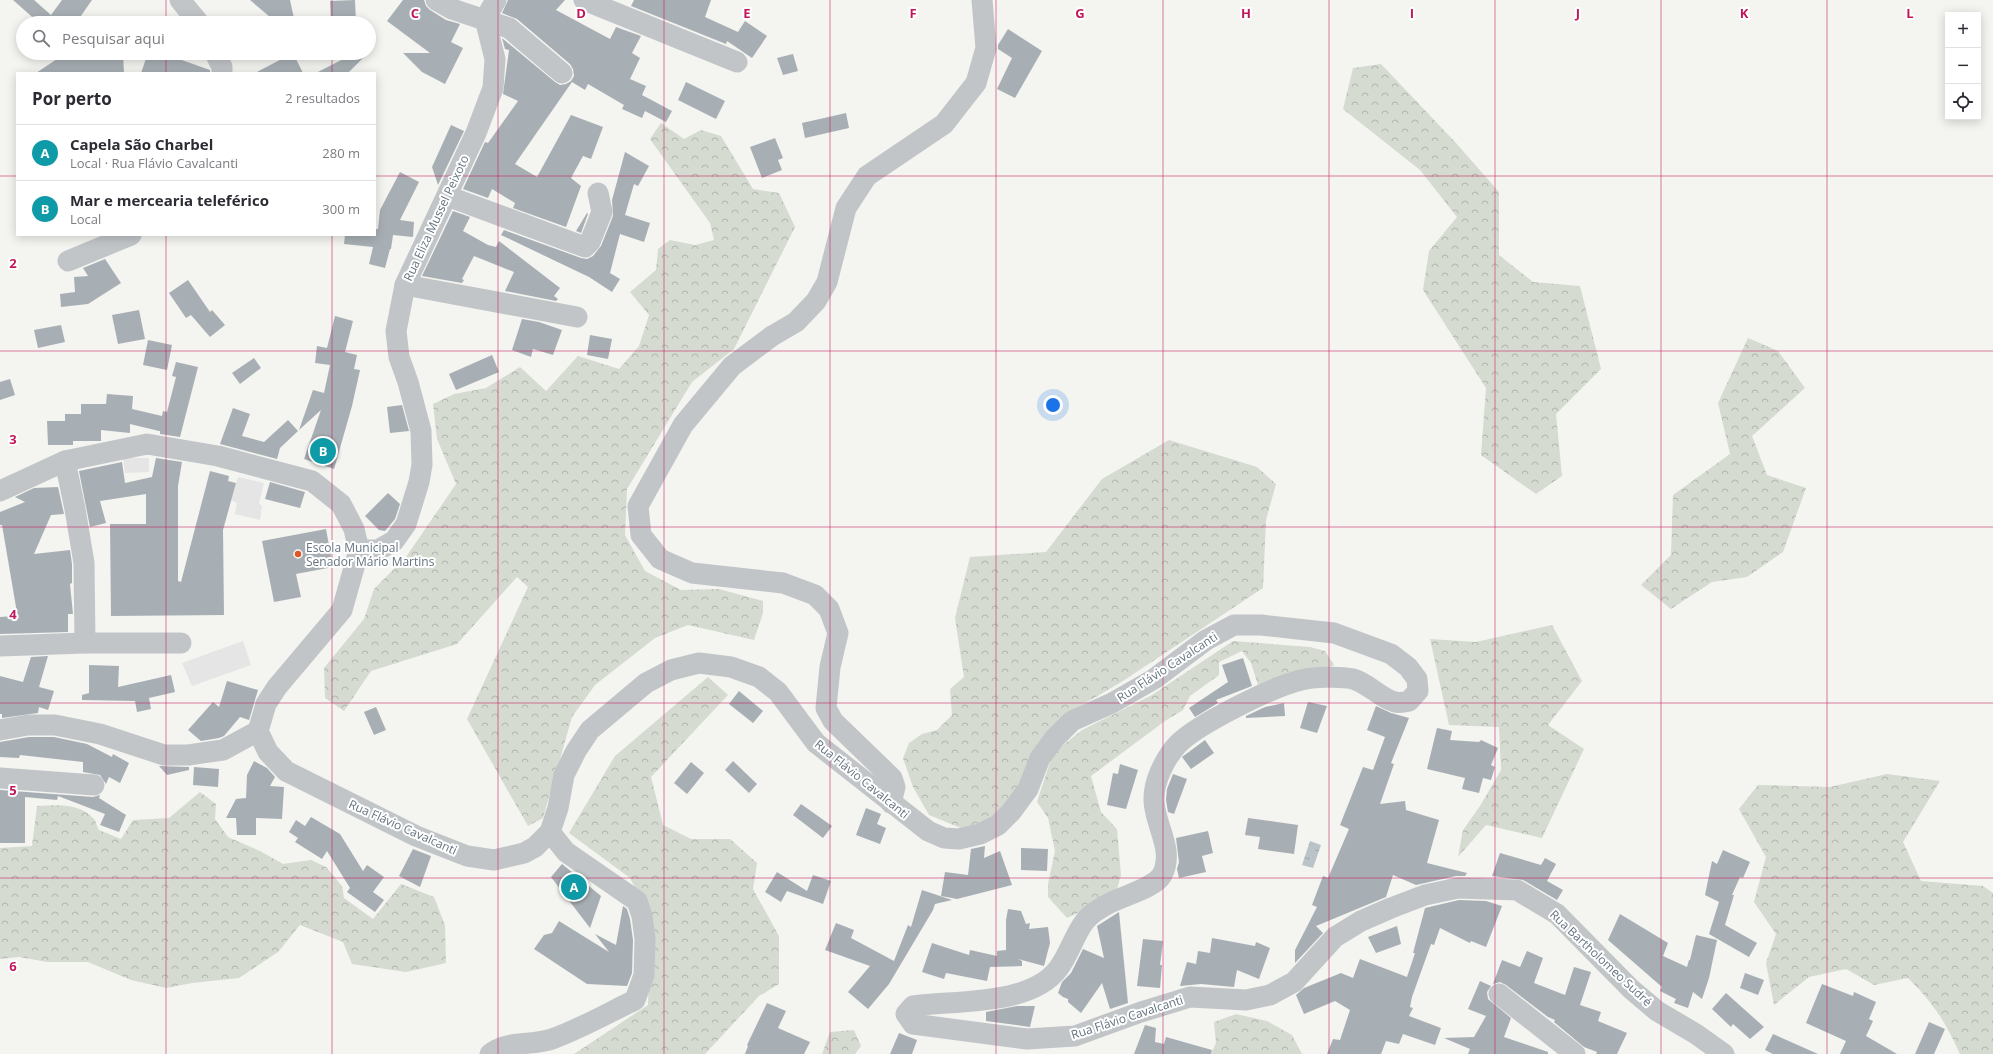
<!DOCTYPE html>
<html lang="pt">
<head>
<meta charset="utf-8">
<style>
	:root { --surface:#fff; --page:#f2f2f3; --text:#2b2b33; --muted:#7c7c81; --line:#e1e1e2; --accent:#d93025 }
	body { margin:0; font-family:"Open Sans",sans-serif; background:var(--page); color:var(--text) }
	.controls { position:absolute; right:12px; top:12px; display:grid; overflow:hidden; border-radius:0px; box-shadow:0 2px 10px #0003 }
	.controls button { width:36px; height:36px; display:grid; place-items:center; padding:0; border:0; border-bottom:1px solid var(--line); background:var(--surface); color:var(--text); font:20px sans-serif }
	.you { position:absolute; left:1053px; top:405px; width:14px; height:14px; margin:-10px; border:3px solid #fff; border-radius:50%; background:#1a73e8; box-shadow:0 0 0 6px #1a73e833 }
	.badge { display:grid; place-items:center; width:26px; height:26px; border-radius:50%; background:var(--accent); color:#fff; font-size:13px; font-weight:700 }
	.pin { position:absolute; translate:-50% -50%; border:2px solid #fff; box-shadow:0 1px 4px #0006 }
	.list { margin:0; padding:0; list-style:none }
	h2 { display:flex; justify-content:space-between; align-items:center; height:52px; margin:0; padding:0 16px; font-size:17px }
	h2 small { font-size:13px; font-weight:400; color:var(--muted) }
	.list li { display:grid; grid-template-columns:26px 1fr auto; gap:12px; align-items:center; box-sizing:border-box; height:56px; padding:0 16px; border-top:1px solid var(--line) }
	.list b { display:block; font-size:15px; white-space:nowrap }
	.list p { margin:0; font-size:13px; white-space:nowrap; color:var(--muted) }
	.list em { font-size:13px; font-style:normal; color:var(--muted) }
	.icon { flex:none; width:22px; height:22px; fill:none; stroke:currentColor; stroke-width:2; stroke-linecap:round; stroke-linejoin:round }
	.map { position:relative; flex:none; width:1993px; height:1054px; overflow:hidden }
	.search { position:absolute; background:var(--surface); box-shadow:0 2px 10px #0003; left:16px; top:16px; width:360px; height:44px; display:flex; align-items:center; gap:10px; box-sizing:border-box; padding:0 14px; border-radius:22px; color:var(--muted); font-size:15px }
	.panel { position:absolute; background:var(--surface); box-shadow:0 2px 10px #0003; left:16px; top:72px; width:360px; height:164px; border-radius:0px }
	.map>svg:first-child { display:block }
	.built { fill:#e4e5e4 }
	.forest { fill:url(#forest-crowns) }
	.water { fill:url(#water-ripples) }
	.building { fill:#a8afb4 }
	.lines { fill:none; stroke-linecap:round; stroke-linejoin:round }
	.minor { stroke:#c2c5c8; stroke-width:21 }
	.grid { fill:none; stroke:#c2185b; stroke-width:1; stroke-opacity:0.55 }
	.poi-dot { fill:#dd5827; stroke:#fff; stroke-width:1.5 }
	.labels { text-anchor:middle; dominant-baseline:central; stroke-width:4; stroke-linejoin:round; paint-order:stroke }
	.street-label { font-size:12px; fill:#647380; stroke:#fff }
	.poi-label { font-size:12px; fill:#647380; stroke:#fff; text-anchor:start }
	.grid-label { font-size:13px; text-anchor:middle; font-weight:bold; fill:#c2185b; stroke:#fff; stroke-width:4; stroke-linejoin:round; paint-order:stroke }
</style>
</head>
<body>
<div class="map">
<svg width="1993" height="1054" viewBox="0 0 1993 1054">
	<defs>
		<pattern id="forest-crowns" width="20" height="18" patternUnits="userSpaceOnUse"><rect width="20" height="18" fill="#d5dbd1"/><path d="M2 6a3 3 0 1 1 6 0M12 15a3 3 0 1 1 6 0" fill="none" stroke="#b0b6af"/></pattern>
		<pattern id="water-ripples" width="26" height="14" patternUnits="userSpaceOnUse"><rect width="26" height="14" fill="#bac4c8"/><path d="M2 4q2-2 4 0t4 0M15 11q2-2 4 0t4 0" fill="none" stroke="#9ba4a8"/></pattern>
	</defs>
	<rect width="100%" height="100%" fill="#f4f4f0"/>
	<g class="built">
		<polygon points="123,458 149,458 149,472 125,473"/>
		<polygon points="238,477 264,483 259,503 262,506 260,520 235,514 237,503 231,500"/>
		<polygon points="243,641 251,665 192,686 182,663"/>
	</g>
	<g class="forest">
		<polygon points="1381,64 1456,143 1499,192 1499,255 1533,282 1580,286 1601,369 1556,414 1562,476 1536,494 1481,455 1486,388 1423,290 1429,251 1457,217 1420,170 1343,109 1353,68"/>
		<polygon points="661,123 684,139 701,130 721,136 753,189 779,193 795,227 734,349 692,382 627,489 625,535 645,571 681,590 719,589 763,601 763,613 754,640 688,625 655,638 595,685 572,717 543,818 528,826 467,719 528,587 517,577 457,644 371,671 344,711 325,698 324,668 364,619 374,589 406,557 456,484 437,439 433,404 454,394 486,388 520,367 546,391 578,356 619,369 639,346 649,315 630,292 656,270 658,249 670,240 695,245 714,240 710,223 650,139"/>
		<polygon points="1748,338 1778,351 1805,388 1752,436 1767,475 1806,488 1783,552 1747,577 1712,582 1671,609 1641,585 1671,555 1673,495 1730,454 1718,403"/>
		<polygon points="1169,440 1257,467 1276,484 1266,520 1263,588 1123,681 1065,715 1033,750 1026,775 997,817 963,829 929,815 913,787 903,758 909,743 922,734 937,730 952,715 950,689 964,677 955,618 970,557 1046,552 1102,479"/>
		<polygon points="1552,625 1582,681 1548,725 1584,749 1542,838 1486,825 1458,857 1463,830 1480,806 1501,770 1499,727 1449,725 1430,639 1476,642"/>
		<polygon points="1233,641 1310,647 1325,651 1334,665 1321,672 1258,685 1251,663 1242,651 1219,662 1219,675 1190,696 1183,710 1165,721 1091,776 1101,812 1117,829 1121,875 1115,896 1067,918 1048,897 1048,884 1055,851 1048,818 1037,802 1053,753 1082,730 1152,695"/>
		<polygon points="708,677 728,695 651,777 663,825 691,839 730,839 757,863 753,889 779,936 779,984 759,996 705,1054 574,1054 648,1005 651,918 630,878 569,833 615,756"/>
		<path d="M 1887,774 L 1940,781 L 1903,842 L 1921,881 L 1983,886 L 1993,893 L 1993,1054 L 1960,1054 C 1945,1021 1934,1004 1908,978 L 1874,985 L 1846,969 L 1809,977 L 1774,1005 L 1766,963 L 1776,934 L 1754,902 L 1766,857 L 1739,809 L 1758,785 L 1830,787 Z"/>
		<path d="M 200,792 L 216,804 L 215,819 L 228,837 L 260,851 L 283,864 L 311,860 L 326,867 L 342,886 L 344,898 L 373,919 L 401,884 L 434,897 L 445,925 L 446,963 L 406,972 L 352,964 L 343,942 L 300,925 L 278,952 L 239,978 L 192,983 L 166,988 L 131,980 L 88,962 L 47,962 L 19,957 L 0,959 L 0,848 L 32,846 L 37,806 C 56,805 80,803 94,819 C 96,821 97,827 99,830 L 121,839 L 133,820 L 169,818 Z"/>
		<polygon points="1236,1014 1267,1021 1292,1035 1302,1054 1211,1054 1216,1043 1214,1022"/>
		<polygon points="854,1030 861,1046 855,1054 822,1054 830,1032"/>
	</g>
	<polygon class="water" points="1310,841 1321,845 1313,868 1302,865"/>
	<g class="building">
		<polygon points="13,0 34,0 51,15 62,0 92,0 76,23 39,23"/>
		<polygon points="250,0 290,0 295,23 272,23 270,17"/>
		<polygon points="355,0 356,23 331,23 330,1"/>
		<polygon points="403,0 424,0 426,6 430,10 446,20 460,24 451,42 463,48 445,84 422,72 403,53 430,53 387,21"/>
		<polygon points="508,0 565,0 556,10 610,39 616,27 641,36 632,53 640,58 630,79 646,86 642,95 672,111 666,122 645,111 642,118 622,109 624,105 588,84 585,90 572,82 515,164 537,177 571,115 603,127 591,159 583,156 571,178 581,186 566,227 513,208 515,203 492,189 488,198 463,189 485,142 488,143 518,101 503,94 509,50 505,49 502,38 555,82 560,85 566,84 571,81 574,76 573,69 570,64 517,19 502,13"/>
		<polygon points="634,0 711,0 705,17 738,32 745,21 767,36 752,58 727,41 726,44 631,6"/>
		<polygon points="1008,29 1042,51 1015,98 997,89 1012,58 998,49 998,45"/>
		<polygon points="53,53 123,53 124,73 36,73 57,59"/>
		<polygon points="148,53 162,53 210,70 210,73 141,73"/>
		<polygon points="293,53 303,73 255,73"/>
		<polygon points="355,53 368,53 348,73 316,73"/>
		<polygon points="793,54 798,71 783,75 777,58"/>
		<polygon points="686,82 725,101 716,119 678,100"/>
		<polygon points="846,113 849,128 805,138 802,123"/>
		<polygon points="451,125 464,131 438,185 432,167"/>
		<polygon points="775,138 783,158 778,160 782,170 762,178 750,147"/>
		<polygon points="625,152 649,166 638,186 634,184 625,215 650,223 644,242 620,234 610,273 620,279 612,292 589,277 501,235 504,230 581,258 587,259 593,256 601,246 613,216 612,200"/>
		<polygon points="400,172 419,182 400,220 414,222 413,237 393,235 391,249 390,249 385,268 369,264 373,247 344,244 345,235 375,235 375,229 378,229 380,210"/>
		<polygon points="453,211 470,217 463,231 488,245 496,247 499,241 560,288 554,296 558,299 556,301 505,291 514,272 474,256 462,279 464,280 462,283 422,276"/>
		<polygon points="587,213 588,214 581,233 576,231"/>
		<polygon points="105,259 121,283 88,304 61,307 60,294 75,292 74,277 88,276 83,268"/>
		<polygon points="188,280 210,312 212,310 225,325 210,337 191,315 186,318 169,293"/>
		<polygon points="139,310 145,339 118,344 112,315"/>
		<polygon points="335,316 353,321 345,352 357,355 354,369 360,370 352,406 334,469 304,459 321,410 299,430 313,390 324,393 330,365 315,363 317,346 327,348"/>
		<polygon points="522,319 539,322 562,330 553,355 533,349 531,357 512,350"/>
		<polygon points="61,325 65,342 38,348 34,330"/>
		<polygon points="590,335 612,339 608,359 587,355"/>
		<polygon points="148,340 172,345 167,370 143,365"/>
		<polygon points="492,355 499,372 456,390 449,374"/>
		<polygon points="254,358 261,368 240,384 232,373"/>
		<polygon points="176,362 198,367 180,437 160,434 160,431 159,431 130,424 130,433 101,430 101,441 73,441 73,445 48,445 47,421 65,421 65,414 81,414 81,404 106,404 107,394 133,396 132,409 162,416 163,411 167,412 176,377 172,376"/>
		<polygon points="10,379 15,395 0,400 0,382"/>
		<polygon points="402,405 409,431 390,433 387,407"/>
		<polygon points="233,408 250,414 242,436 264,442 288,420 298,431 280,448 277,459 220,444"/>
		<polygon points="156,458 182,462 178,486 178,581 181,582 210,471 229,476 228,481 236,483 223,530 224,615 111,616 110,524 146,524 146,494 100,501 106,523 90,527 79,471 122,462 125,483 152,477"/>
		<polygon points="270,482 305,492 300,508 265,499"/>
		<polygon points="58,487 64,514 51,515 34,554 70,550 72,564 72,583 70,584 73,614 68,614 68,632 0,634 0,617 15,616 16,607 2,525 0,525 0,512 25,502 15,497 34,488"/>
		<polygon points="388,493 400,504 395,519 385,531 379,530 365,516"/>
		<polygon points="326,529 333,567 296,574 301,597 274,602 262,541"/>
		<polygon points="48,656 39,687 54,691 48,710 39,707 38,713 2,718 2,714 0,714 0,676 23,682 31,657"/>
		<polygon points="1243,658 1252,686 1216,700 1218,703 1195,717 1189,708 1228,682 1222,665"/>
		<polygon points="89,665 119,666 118,687 171,675 175,692 149,698 151,709 137,712 135,701 82,700 82,695 89,693"/>
		<polygon points="227,681 258,690 249,720 240,717 224,736 219,738 201,741 188,730 213,702 219,707"/>
		<polygon points="739,691 763,711 753,723 729,704"/>
		<polygon points="1308,702 1327,706 1317,733 1300,728"/>
		<polygon points="1284,703 1285,716 1246,718 1246,716 1265,707"/>
		<polygon points="1376,706 1391,713 1409,718 1391,763 1394,764 1380,804 1405,801 1406,810 1439,820 1427,863 1467,873 1465,876 1456,876 1416,885 1393,875 1386,897 1316,926 1323,933 1295,963 1295,950 1317,907 1312,905 1323,876 1328,878 1349,829 1340,825 1363,767 1373,770 1385,737 1367,730"/>
		<polygon points="376,707 386,730 374,735 364,712"/>
		<polygon points="1437,728 1452,731 1450,740 1479,742 1481,740 1498,748 1491,765 1495,767 1491,780 1483,778 1479,793 1462,789 1465,778 1427,769"/>
		<polygon points="29,737 54,737 87,744 112,757 113,754 129,763 120,783 109,777 106,784 100,775 83,772 83,762 20,755 19,758 0,757 0,742"/>
		<polygon points="1205,740 1214,753 1191,769 1182,757"/>
		<polygon points="254,761 267,768 275,777 270,786 284,787 282,819 256,818 256,835 237,835 236,818 226,818 236,799 246,798 247,775"/>
		<polygon points="733,761 757,784 749,793 725,770"/>
		<polygon points="691,762 704,773 687,794 674,783"/>
		<polygon points="1120,764 1138,770 1126,809 1107,805 1113,773 1118,774"/>
		<polygon points="159,766 189,767 189,770 167,775"/>
		<polygon points="194,767 219,769 218,787 193,785"/>
		<polygon points="1173,774 1187,779 1174,814 1168,812 1166,800 1167,789"/>
		<polygon points="0,790 93,797 100,795 99,798 126,815 119,832 100,825 105,814 58,796 57,800 25,797 25,843 0,843"/>
		<polygon points="801,804 832,826 823,838 793,815"/>
		<polygon points="866,808 881,814 877,824 886,828 880,844 856,835"/>
		<polygon points="311,817 340,834 363,871 367,865 384,877 373,892 384,900 375,912 347,892 350,888 327,851 322,859 295,842 298,838 289,832 296,820 305,826"/>
		<polygon points="1248,818 1298,825 1294,854 1258,849 1260,837 1245,835"/>
		<polygon points="1208,831 1213,853 1202,856 1206,872 1179,878 1177,869 1179,862 1176,838"/>
		<polygon points="985,846 984,858 1000,851 1012,885 957,899 941,896 945,872 968,875 971,849"/>
		<polygon points="1021,848 1048,849 1047,871 1021,870"/>
		<polygon points="413,849 431,856 420,887 399,876"/>
		<polygon points="1723,850 1750,862 1743,878 1740,877 1732,895 1734,895 1725,925 1757,943 1749,957 1709,934 1719,902 1705,895 1712,861 1717,864"/>
		<polygon points="1500,853 1541,865 1545,858 1556,864 1547,881 1563,890 1557,900 1523,880 1492,876"/>
		<polygon points="562,864 601,896 590,928 551,877"/>
		<polygon points="777,872 807,891 813,875 831,881 823,904 787,891 781,902 765,892"/>
		<polygon points="922,890 952,900 935,904 933,910 889,984 868,1009 848,992 870,966 825,950 836,923 854,930 851,938 894,961 908,925 911,927"/>
		<polygon points="1459,900 1486,901 1502,906 1486,947 1471,941 1470,943 1440,928 1434,945 1431,944 1412,997 1410,1007 1413,1008 1409,1016 1441,1028 1435,1045 1403,1034 1399,1044 1386,1041 1381,1054 1327,1054 1333,1039 1340,1040 1350,1010 1335,1001 1304,1014 1296,995 1304,988 1341,973 1353,978 1360,959 1407,977 1415,953 1413,953 1425,908"/>
		<polygon points="623,906 627,909 630,919 633,940 632,973 627,986 587,984 534,949 544,935 552,933 559,921 609,952 595,934 616,945"/>
		<polygon points="1008,909 1021,911 1026,924 1030,923 1029,929 1048,927 1050,943 1044,966 1018,959 1022,961 1022,966 990,967 987,981 946,973 944,979 922,972 932,943 969,955 970,950 997,956 997,951 1006,950 1006,920"/>
		<polygon points="1119,912 1128,1003 1110,1009 1102,983 1081,1013 1068,1002 1068,999 1063,997 1058,993 1062,982 1071,973 1083,949 1104,958 1097,926"/>
		<polygon points="1620,914 1668,943 1663,956 1687,967 1689,960 1690,960 1696,935 1717,940 1709,978 1702,999 1693,992 1688,1008 1674,1003 1676,999 1660,991 1662,987 1608,940"/>
		<polygon points="1397,926 1401,944 1376,953 1368,937"/>
		<polygon points="1212,938 1255,946 1256,942 1270,948 1259,979 1237,970 1234,987 1201,984 1180,986 1187,962 1196,964 1198,951 1210,953"/>
		<polygon points="1143,939 1163,941 1160,965 1162,965 1160,988 1137,986"/>
		<polygon points="1527,951 1543,958 1534,983 1565,995 1574,967 1591,972 1580,1005 1601,1012 1598,1021 1627,1033 1617,1054 1596,1054 1597,1052 1584,1047 1554,1022 1555,1020 1548,1017 1506,985 1500,982 1493,984 1502,960 1520,967"/>
		<polygon points="1745,973 1764,980 1758,995 1740,988"/>
		<polygon points="1480,981 1491,986 1487,992 1488,999 1511,1018 1504,1037 1548,1052 1548,1054 1468,1054 1470,1049 1444,1038 1474,1037 1486,1016 1468,1009"/>
		<polygon points="1822,984 1853,996 1854,992 1876,1002 1869,1019 1873,1021 1866,1036 1897,1054 1840,1054 1846,1041 1806,1023"/>
		<polygon points="1726,993 1764,1027 1750,1039 1733,1024 1731,1027 1712,1009"/>
		<polygon points="767,1003 786,1011 778,1028 810,1042 804,1054 745,1054 748,1046 747,1045"/>
		<polygon points="1017,1006 1035,1006 1030,1027 986,1021 986,1012"/>
		<polygon points="1929,1022 1945,1029 1934,1054 1915,1054"/>
		<polygon points="1145,1025 1156,1028 1155,1042 1164,1044 1166,1037 1212,1050 1211,1054 1134,1054"/>
		<polygon points="899,1033 917,1040 912,1054 890,1054"/>
		<polygon points="1773,1034 1818,1054 1773,1054 1765,1050"/>
	</g>
	<g class="lines">
		<g class="minor">
			<polyline points="180,0 199,23"/>
			<polyline points="436,0 452,9 509,28 562,73"/>
			<polyline points="584,0 737,62"/>
			<polyline points="215,53 222,67 222,73"/>
			<polyline points="447,196 585,247 590,242 602,212 598,193"/>
			<polyline points="68,261 131,235"/>
			<polyline points="405,285 577,317"/>
			<polyline points="65,461 75,509 84,563 85,643"/>
			<path d="M 0,491 L 65,461 L 147,444 L 218,456 L 312,481 L 341,504 L 354,529 L 359,550 L 342,610 L 277,687 L 266,704 L 258,731 L 268,752 L 286,771 L 416,836 L 467,856 L 494,860 L 524,853 L 535,847 L 550,832 L 558,808 L 564,775 L 576,751 L 590,730 L 646,683 L 671,670 L 699,663 L 731,667 L 759,677 L 778,692 L 816,743 L 928,831 L 944,838 L 959,839 L 980,834 L 998,825 L 1011,812 L 1028,789 L 1040,758 L 1054,739 L 1072,721 L 1112,703 L 1154,679 L 1206,640 L 1234,625 L 1261,625 L 1334,633 L 1391,654 L 1408,667 L 1417,679 L 1418,691 L 1409,701 C 1405,702 1399,703 1395,702 C 1380,698 1368,683 1353,679 C 1340,676 1313,677 1301,680 C 1272,687 1198,724 1178,744 C 1165,758 1153,782 1154,801 C 1155,826 1175,850 1162,875 C 1153,890 1116,897 1101,908 C 1096,911 1089,916 1085,921 C 1074,935 1069,955 1058,969 C 1030,1006 955,1000 913,1006 L 906,1014 L 913,1024 L 1027,1039 L 1075,1036 L 1141,1012 L 1190,997 L 1246,1000 L 1270,995 L 1294,982 L 1335,937 L 1361,921 L 1391,908 L 1425,895 L 1458,888 L 1517,890 L 1557,914 L 1631,989 L 1657,1011 L 1696,1034 L 1724,1054"/>
			<polyline points="359,550 378,550 394,541 406,524 419,482 422,465 421,431 408,382 399,357 396,331 405,285 476,133 493,88 495,59 485,19 496,0"/>
			<polyline points="0,646 85,643 181,643"/>
			<polyline points="0,730 28,725 55,725 100,734 164,755 188,755 223,750 258,731"/>
			<polyline points="0,778 94,785"/>
			<polyline points="891,803 895,787 892,778 833,721 826,708 830,667 838,633 829,609 815,595 783,583 692,573 660,559 641,535 638,506 683,425 732,366 772,336 796,322 816,301 827,282 846,208 867,176 944,124 976,83 986,48 982,0"/>
			<polyline points="1499,994 1575,1054"/>
			<path d="M 490,1054 C 507,1040 532,1046 552,1039 C 580,1029 608,1013 635,1000 L 644,975 L 645,939 L 642,916 L 637,901 L 566,852 L 550,832"/>
		</g>
	</g>
	<path class="grid" d="M 166,0 L 166,23M 332,0 L 332,23M 498,0 L 498,1054M 664,0 L 664,1054M 830,0 L 830,1054M 996,0 L 996,1054M 1163,0 L 1163,1054M 1329,0 L 1329,1054M 1495,0 L 1495,1054M 1661,0 L 1661,1054M 1827,0 L 1827,1054M 166,53 L 166,73M 332,53 L 332,73M 0,176 L 17,176M 375,176 L 1993,176M 166,235 L 166,1054M 332,235 L 332,1054M 0,351 L 1993,351M 0,527 L 1993,527M 0,703 L 1993,703M 0,878 L 1993,878"/>
	<circle class="poi-dot" cx="298" cy="554" r="4"/>
	<g class="labels">
		<g class="street-label">
			<text transform="translate(436 218) rotate(-65)">Rua Eliza Mussel Peixoto</text>
			<text transform="translate(1167 667) rotate(-33)">Rua Flávio Cavalcanti</text>
			<text transform="translate(862 779) rotate(39)">Rua Flávio Cavalcanti</text>
			<text transform="translate(403 827) rotate(24)">Rua Flávio Cavalcanti</text>
			<text transform="translate(1601 958) rotate(43)">Rua Bartholomeo Sudré</text>
			<text transform="translate(1127 1017) rotate(-18)">Rua Flávio Cavalcanti</text>
		</g>
		<g class="poi-label">
			<text x="306" y="547">Escola Municipal<tspan x="306" dy="14">Senador Mário Martins</tspan></text>
		</g>
	</g>
	<g class="grid-label">
		<text x="415" y="18">C</text>
		<text x="581" y="18">D</text>
		<text x="747" y="18">E</text>
		<text x="913" y="18">F</text>
		<text x="1080" y="18">G</text>
		<text x="1246" y="18">H</text>
		<text x="1412" y="18">I</text>
		<text x="1578" y="18">J</text>
		<text x="1744" y="18">K</text>
		<text x="1910" y="18">L</text>
		<text x="13" y="268">2</text>
		<text x="13" y="444">3</text>
		<text x="13" y="619">4</text>
		<text x="13" y="795">5</text>
		<text x="13" y="971">6</text>
	</g>
</svg>
<div class="controls">
<button>+</button>
<button>−</button>
<button><svg class="icon" aria-label="locate" viewBox="0 0 24 24"><circle cx="12" cy="12" r="6"/><path d="M12 2v4M12 18v4M2 12h4M18 12h4"/></svg></button>
</div>
<div class="you"></div>
<div class="pin badge" style="left:574px;top:887px;background:#0f9aa8">A</div>
<div class="pin badge" style="left:323px;top:451px;background:#0f9aa8">B</div>
<div class="search"><svg class="icon" aria-label="search" viewBox="0 0 24 24"><circle cx="10" cy="10" r="6"/><path d="M15 15l6 6"/></svg>Pesquisar aqui</div>
<section class="panel">
<h2>Por perto<small>2 resultados</small></h2>
<ul class="list">
<li><span class="badge" style="background:#0f9aa8">A</span><div><b>Capela São Charbel</b><p>Local · Rua Flávio Cavalcanti</p></div><em>280 m</em></li>
<li><span class="badge" style="background:#0f9aa8">B</span><div><b>Mar e mercearia teleférico</b><p>Local</p></div><em>300 m</em></li>
</ul>
</section>
</div>
</body>
</html>
